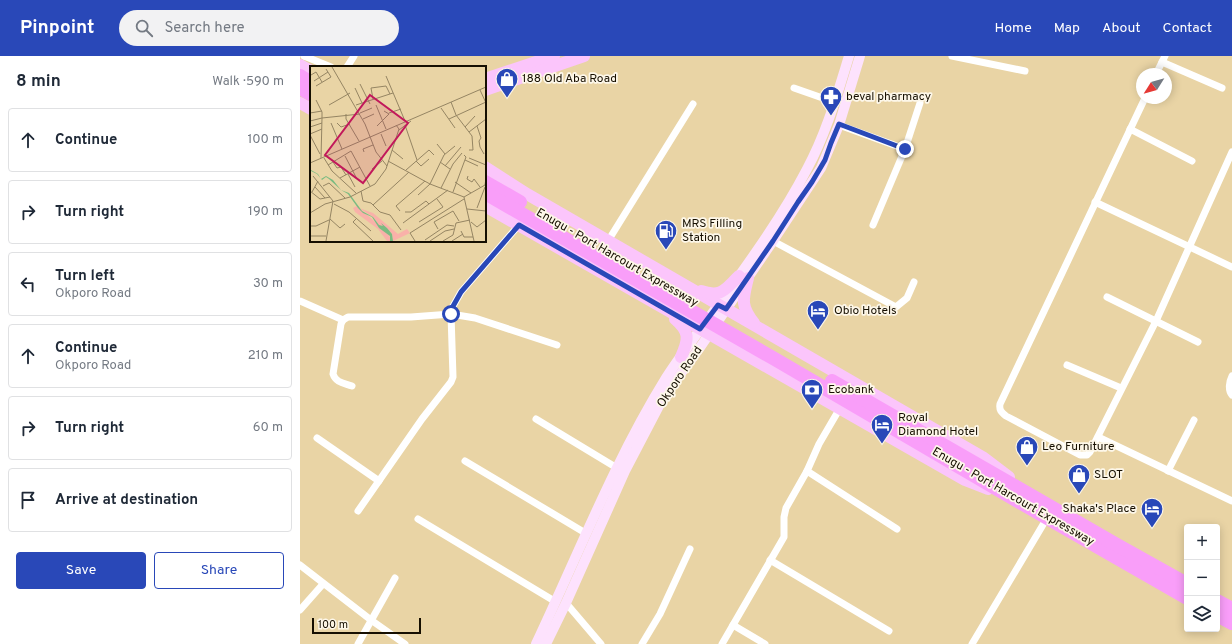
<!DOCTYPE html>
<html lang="en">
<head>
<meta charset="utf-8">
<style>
	:root { --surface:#fff; --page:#f2f2f3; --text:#1f2937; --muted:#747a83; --line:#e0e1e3; --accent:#2948b8 }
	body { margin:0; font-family:Overpass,sans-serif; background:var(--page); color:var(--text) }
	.controls { position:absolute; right:12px; bottom:12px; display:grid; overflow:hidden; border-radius:4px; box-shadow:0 2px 10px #0003 }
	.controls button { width:36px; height:36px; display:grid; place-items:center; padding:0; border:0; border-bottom:1px solid var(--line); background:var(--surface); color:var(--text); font:20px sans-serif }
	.compass { position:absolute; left:836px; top:12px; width:36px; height:36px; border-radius:50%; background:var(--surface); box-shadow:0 2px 10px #0003; rotate:233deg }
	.scale { position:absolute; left:12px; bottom:10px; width:109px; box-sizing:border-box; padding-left:4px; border:2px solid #160f01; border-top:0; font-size:11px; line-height:14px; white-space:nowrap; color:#160f01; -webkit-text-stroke:3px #fdf7e9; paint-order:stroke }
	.stop { position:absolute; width:12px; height:12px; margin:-9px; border:3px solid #2948b8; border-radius:50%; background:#fff }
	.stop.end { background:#2948b8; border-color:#fff; box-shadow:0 1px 4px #0008 }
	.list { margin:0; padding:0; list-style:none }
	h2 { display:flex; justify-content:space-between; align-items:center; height:52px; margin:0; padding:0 16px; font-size:17px }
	h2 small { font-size:13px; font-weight:400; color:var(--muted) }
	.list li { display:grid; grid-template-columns:26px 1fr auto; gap:12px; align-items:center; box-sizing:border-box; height:64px; margin:0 8px 8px; padding:0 8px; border:1px solid var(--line); border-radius:4px }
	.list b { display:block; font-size:15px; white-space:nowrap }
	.list p { margin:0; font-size:13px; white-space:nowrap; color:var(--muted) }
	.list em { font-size:13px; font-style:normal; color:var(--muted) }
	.actions { display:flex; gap:8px; padding:12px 16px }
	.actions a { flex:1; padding:9px 0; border:1px solid var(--accent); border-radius:4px; text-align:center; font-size:14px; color:var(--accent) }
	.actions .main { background:var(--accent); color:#fff }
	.icon { flex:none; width:22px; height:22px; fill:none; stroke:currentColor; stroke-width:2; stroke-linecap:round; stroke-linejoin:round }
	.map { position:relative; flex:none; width:932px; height:588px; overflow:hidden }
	header { display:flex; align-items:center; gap:24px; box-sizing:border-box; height:56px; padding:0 20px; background:var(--accent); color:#fff }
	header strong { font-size:19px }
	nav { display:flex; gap:22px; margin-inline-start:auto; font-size:14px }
	.search { width:280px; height:36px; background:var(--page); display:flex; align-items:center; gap:10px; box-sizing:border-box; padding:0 14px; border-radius:22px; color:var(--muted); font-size:15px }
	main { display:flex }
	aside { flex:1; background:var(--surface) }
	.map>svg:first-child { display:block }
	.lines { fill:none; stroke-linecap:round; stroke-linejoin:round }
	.street { stroke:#fff; stroke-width:7 }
	.secondary { stroke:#fde2fd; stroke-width:10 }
	.primary { stroke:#fbc5fb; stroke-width:12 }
	.highway { stroke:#f99ef9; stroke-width:14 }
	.route { stroke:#2948b8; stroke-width:5 }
	.labels { text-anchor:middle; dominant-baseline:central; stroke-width:3.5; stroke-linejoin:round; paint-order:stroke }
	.poi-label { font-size:12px; fill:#160f01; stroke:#fdf7e9; text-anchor:start }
	.street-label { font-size:12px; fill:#160f01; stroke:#fdf7e9 }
	.inset-road { fill:none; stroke:#958563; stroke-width:1 }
	.view { fill:#c2185b; fill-opacity:0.15; stroke:#c2185b; stroke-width:2 }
	.inset-edge { fill:none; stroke:#160f01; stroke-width:2 }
</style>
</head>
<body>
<header>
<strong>Pinpoint</strong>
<div class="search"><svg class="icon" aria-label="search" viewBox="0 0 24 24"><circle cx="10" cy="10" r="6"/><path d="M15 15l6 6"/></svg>Search here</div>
<nav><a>Home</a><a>Map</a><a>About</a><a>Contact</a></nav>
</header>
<main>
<aside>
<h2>8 min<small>Walk · 590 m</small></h2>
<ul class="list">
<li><svg class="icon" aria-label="ahead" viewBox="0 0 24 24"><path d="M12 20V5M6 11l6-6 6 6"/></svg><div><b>Continue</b></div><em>100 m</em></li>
<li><svg class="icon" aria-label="right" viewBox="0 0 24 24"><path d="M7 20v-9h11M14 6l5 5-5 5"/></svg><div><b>Turn right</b></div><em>190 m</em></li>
<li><svg class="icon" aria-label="left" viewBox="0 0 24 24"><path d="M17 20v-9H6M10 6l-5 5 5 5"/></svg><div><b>Turn left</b><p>Okporo Road</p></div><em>30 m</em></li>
<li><svg class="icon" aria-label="ahead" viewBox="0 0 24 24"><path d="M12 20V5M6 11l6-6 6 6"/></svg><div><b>Continue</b><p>Okporo Road</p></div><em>210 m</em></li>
<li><svg class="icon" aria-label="right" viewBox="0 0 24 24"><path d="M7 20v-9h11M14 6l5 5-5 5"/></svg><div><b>Turn right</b></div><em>60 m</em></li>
<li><svg class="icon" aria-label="arrive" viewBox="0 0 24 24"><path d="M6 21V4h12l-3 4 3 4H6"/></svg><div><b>Arrive at destination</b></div></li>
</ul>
<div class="actions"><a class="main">Save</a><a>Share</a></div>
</aside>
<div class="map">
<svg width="932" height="588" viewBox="0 0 932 588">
	<rect width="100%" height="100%" fill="#e9d4a5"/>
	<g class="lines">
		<g class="street">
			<polyline points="4,0 31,11"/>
			<polyline points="652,0 725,15"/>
			<polyline points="862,6 922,32"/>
			<polyline points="47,11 54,0"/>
			<polyline points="856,18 865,0"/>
			<polyline points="494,32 534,46"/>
			<path d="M 845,42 L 700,348 C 699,354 701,356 706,360 L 780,399 L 787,399 L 790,396 L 856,265 L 932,96"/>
			<polyline points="539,69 605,93"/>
			<polyline points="830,73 892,105"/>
			<polyline points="795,146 932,211"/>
			<polyline points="573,169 605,93 620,47"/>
			<polyline points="308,185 393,48"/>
			<polyline points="473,185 596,251 607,242 614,226"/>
			<polyline points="807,241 898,286"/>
			<polyline points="0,245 43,264"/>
			<polyline points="767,309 821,332"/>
			<path d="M 932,320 C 929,326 928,334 932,339"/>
			<path d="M 52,330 C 44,327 36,327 33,318 L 41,268 L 43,264 L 48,261 L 111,261 L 151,258 L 175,262 L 257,289"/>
			<polyline points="236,363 317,412"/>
			<polyline points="798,381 932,445"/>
			<polyline points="17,382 79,425"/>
			<polyline points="165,405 287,478"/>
			<polyline points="507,415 597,473"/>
			<polyline points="868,415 894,364"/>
			<polyline points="58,455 122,363 151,326 153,321 151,258 152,252 161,236 219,169"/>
			<polyline points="118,463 256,546"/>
			<polyline points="470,504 589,575"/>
			<polyline points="0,509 71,564 105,588"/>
			<polyline points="266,547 301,588"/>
			<polyline points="0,554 23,528"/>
			<polyline points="433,569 465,588"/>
			<polyline points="58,588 95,522"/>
			<polyline points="342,588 360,558 390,493"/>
			<polyline points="422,588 484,481 484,461 486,452 507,415 519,388 540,352"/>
			<polyline points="672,588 747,462"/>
		</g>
		<g class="secondary">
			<path d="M 236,588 C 278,499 314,406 366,322 C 382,297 401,273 419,248 C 450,205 482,161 507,113 C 526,78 537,39 549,0"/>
			<polyline points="246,588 266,547 325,415 360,348 373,328 401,290 473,185 521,112 539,69 560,0"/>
		</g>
		<g class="primary">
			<polyline points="0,9 11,15"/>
			<polyline points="185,23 254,0"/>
			<polyline points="185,34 284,0"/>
			<polyline points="0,47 11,53"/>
			<polyline points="185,111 227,138 684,402 709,421"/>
			<polyline points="185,150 665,424 688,433"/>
			<path d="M 448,222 C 443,243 440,249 454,267"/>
			<path d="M 401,235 C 422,242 425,233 439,220"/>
			<path d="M 375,263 C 390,276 389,283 381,301"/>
		</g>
		<g class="highway">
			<polyline points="0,20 11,27"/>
			<polyline points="0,32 11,38"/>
			<polyline points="185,126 220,146"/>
			<polyline points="185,137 473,302 723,448 887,542"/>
			<polyline points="532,325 817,489 887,528"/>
			<polyline points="917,545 932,553"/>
			<polyline points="917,559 932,567"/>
		</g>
	</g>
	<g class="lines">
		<polyline class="route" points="151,258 152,252 161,236 219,169 400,273 418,249 426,253 473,185 498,146 512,126 525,104 531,87 539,68 605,93"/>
	</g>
	<defs>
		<g id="shop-pin" transform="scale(1.15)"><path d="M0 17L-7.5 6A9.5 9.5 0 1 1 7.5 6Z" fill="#2948b8" stroke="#fdf7e9"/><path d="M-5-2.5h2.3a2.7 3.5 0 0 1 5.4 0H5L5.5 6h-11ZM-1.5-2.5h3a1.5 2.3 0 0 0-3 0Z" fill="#fff"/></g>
		<g id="pharmacy-pin" transform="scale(1.15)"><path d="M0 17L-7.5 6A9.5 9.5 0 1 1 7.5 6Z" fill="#2948b8" stroke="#fdf7e9"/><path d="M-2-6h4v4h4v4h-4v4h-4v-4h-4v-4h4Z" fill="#fff"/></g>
		<g id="fuel-pin" transform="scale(1.15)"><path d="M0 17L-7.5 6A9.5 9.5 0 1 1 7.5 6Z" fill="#2948b8" stroke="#fdf7e9"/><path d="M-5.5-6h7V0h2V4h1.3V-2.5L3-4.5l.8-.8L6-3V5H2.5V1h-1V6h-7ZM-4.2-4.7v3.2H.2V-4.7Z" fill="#fff"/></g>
		<g id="hotel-pin" transform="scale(1.15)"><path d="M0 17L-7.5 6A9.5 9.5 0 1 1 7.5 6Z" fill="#2948b8" stroke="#fdf7e9"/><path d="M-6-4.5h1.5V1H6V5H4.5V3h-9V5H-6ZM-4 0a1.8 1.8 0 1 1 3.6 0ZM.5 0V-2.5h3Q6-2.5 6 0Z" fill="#fff"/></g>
		<g id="bank-pin" transform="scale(1.15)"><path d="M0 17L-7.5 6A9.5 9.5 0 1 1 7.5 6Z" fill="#2948b8" stroke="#fdf7e9"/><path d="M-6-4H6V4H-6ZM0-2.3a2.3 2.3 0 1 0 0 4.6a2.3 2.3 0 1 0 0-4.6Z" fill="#fff"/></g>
	</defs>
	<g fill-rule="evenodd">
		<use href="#shop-pin" x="207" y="23"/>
		<use href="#pharmacy-pin" x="531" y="41"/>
		<use href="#fuel-pin" x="366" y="175"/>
		<use href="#hotel-pin" x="518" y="255"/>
		<use href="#bank-pin" x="512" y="334"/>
		<use href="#hotel-pin" x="582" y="369"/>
		<use href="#shop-pin" x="727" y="391"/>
		<use href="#shop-pin" x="779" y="419"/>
		<use href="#hotel-pin" x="852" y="453"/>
	</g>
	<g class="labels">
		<g class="poi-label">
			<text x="222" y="23">188 Old Aba Road</text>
			<text x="546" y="41">beval pharmacy</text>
			<text x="382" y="168">MRS Filling<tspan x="382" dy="14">Station</tspan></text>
			<text x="534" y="255">Obio Hotels</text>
			<text x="528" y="334">Ecobank</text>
			<text x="598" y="362">Royal<tspan x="598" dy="14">Diamond Hotel</tspan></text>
			<text x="742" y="391">Leo Furniture</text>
			<text x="794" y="419">SLOT</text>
			<text x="836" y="453" text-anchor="end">Shaka's Place</text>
		</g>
		<g class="street-label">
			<text transform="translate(317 202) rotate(30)">Enugu - Port Harcourt Expressway</text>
			<text transform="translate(380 321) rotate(-56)">Okporo Road</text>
			<text transform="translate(713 441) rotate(30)">Enugu - Port Harcourt Expressway</text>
		</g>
	</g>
	<g transform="translate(10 10)">
		<rect width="176" height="176" fill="#e9d4a5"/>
		<path d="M 47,140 L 79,168 L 81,175 L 77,175 L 68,163 L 45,146 L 43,142 ZM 49,142 L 63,147 L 88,168 L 97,163 L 100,167 L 83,175 L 82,168 L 77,162 L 69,159 L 63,151 Z" fill="#f9b1a9"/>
		<path d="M 0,96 L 1,104 L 8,108 L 11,113 L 16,110 L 23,114 L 31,124 L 39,127 L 52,145 L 63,151 L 69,159 L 73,160 L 71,157 L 77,162 L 82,168 L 83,175 L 80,175 L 80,170 L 69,162 L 62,151 L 53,147 L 48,142 L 38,128 L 31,124 L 19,113 L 16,111 L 12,114 L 7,108 L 1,105 Z" fill="#7abb81"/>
		<path class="inset-road" d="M 22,1 L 55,58 L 66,86 L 77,100M 1,9 L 6,6 L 12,16M 76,10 L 95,55M 4,15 L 18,6M 50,18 L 60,38M 6,20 L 21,11 L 16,3M 45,22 L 52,37M 170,24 L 176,37M 63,33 L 61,22 L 76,20 L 80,28M 6,34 L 12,46 L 12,52M 141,36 L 146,49 L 162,70 L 163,84 L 159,84M 19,39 L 40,27M 46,39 L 83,27M 66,39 L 76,63M 131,42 L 145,62M 0,47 L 12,45M 50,47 L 62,42M 79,47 L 91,43M 36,48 L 36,53 L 49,75M 53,53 L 64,48M 139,53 L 176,36M 0,55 L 12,52M 21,57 L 32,83M 27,57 L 31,61 L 40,58M 95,59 L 107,94M 67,60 L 79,48 L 74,45M 167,60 L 171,72 L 169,75 L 170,81 L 174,88M 0,61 L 12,57M 155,61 L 165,50M 89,64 L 101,55M 159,66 L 176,53M 0,68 L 12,63M 71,68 L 76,80M 0,69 L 10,88M 127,78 L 135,88M 82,84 L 93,93M 54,86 L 53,83 L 63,79M 35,90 L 47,113M 11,92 L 12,52 L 50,48M 14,92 L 22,105 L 46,127M 159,92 L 176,99M 155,94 L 168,100M 78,95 L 120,118 L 154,131 L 164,175M 106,95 L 111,100 L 119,93M 23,96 L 27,102 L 31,101 L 36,109M 130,96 L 140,103M 0,97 L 176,21M 18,99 L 41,85 L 60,120M 135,100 L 151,81M 62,103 L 72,95M 96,104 L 119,84 L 124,89M 38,108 L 45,121M 3,110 L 23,135M 158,110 L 157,113 L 162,116 L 164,113 L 170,121M 30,112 L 50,101M 145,116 L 161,127M 13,120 L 19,117 L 35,132M 5,121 L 15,132M 131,122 L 143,98 L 152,87M 0,125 L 10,133 L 20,131M 51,125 L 53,135 L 61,137 L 70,146 L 80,149 L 91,164M 2,126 L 8,115M 143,126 L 156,91 L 154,89M 108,129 L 120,118 L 134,89 L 145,80M 154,131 L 175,119 L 176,112M 24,138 L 39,146 L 61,165M 63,139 L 99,106M 167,142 L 175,121M 157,143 L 176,145M 90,145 L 86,140 L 115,115M 95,146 L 101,146 L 116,135 L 119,138M 0,147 L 15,138 L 40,131 L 65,118 L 76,103 L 89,63 L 86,59M 20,153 L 30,162 L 35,158M 46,153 L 43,156 L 63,175M 109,156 L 133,141 L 127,133M 161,156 L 167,161 L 176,154M 93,157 L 138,124M 0,160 L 6,160 L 19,154M 128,163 L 124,156 L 143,145 L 149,155M 151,165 L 154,171 L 163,171M 0,170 L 16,170M 115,174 L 137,159 L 144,160M 16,175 L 23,135M 105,175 L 100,167 L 154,133M 120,175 L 135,165 L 144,163M 133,175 L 143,169 L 146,157 L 160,154M 142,175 L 153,168"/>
		<path class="view" d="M 60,29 L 98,57 L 53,117 L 15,89 Z"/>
		<rect width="176" height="176" class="inset-edge"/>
	</g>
</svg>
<div class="controls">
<button>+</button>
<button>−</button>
<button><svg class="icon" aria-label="layers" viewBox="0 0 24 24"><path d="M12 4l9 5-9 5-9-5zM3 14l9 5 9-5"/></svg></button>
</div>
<svg class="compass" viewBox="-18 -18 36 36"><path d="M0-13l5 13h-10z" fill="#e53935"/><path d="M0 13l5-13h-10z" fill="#747a83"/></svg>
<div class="scale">100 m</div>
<div class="stop" style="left:151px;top:258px"></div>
<div class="stop end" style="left:605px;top:93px"></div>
</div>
</main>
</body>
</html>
